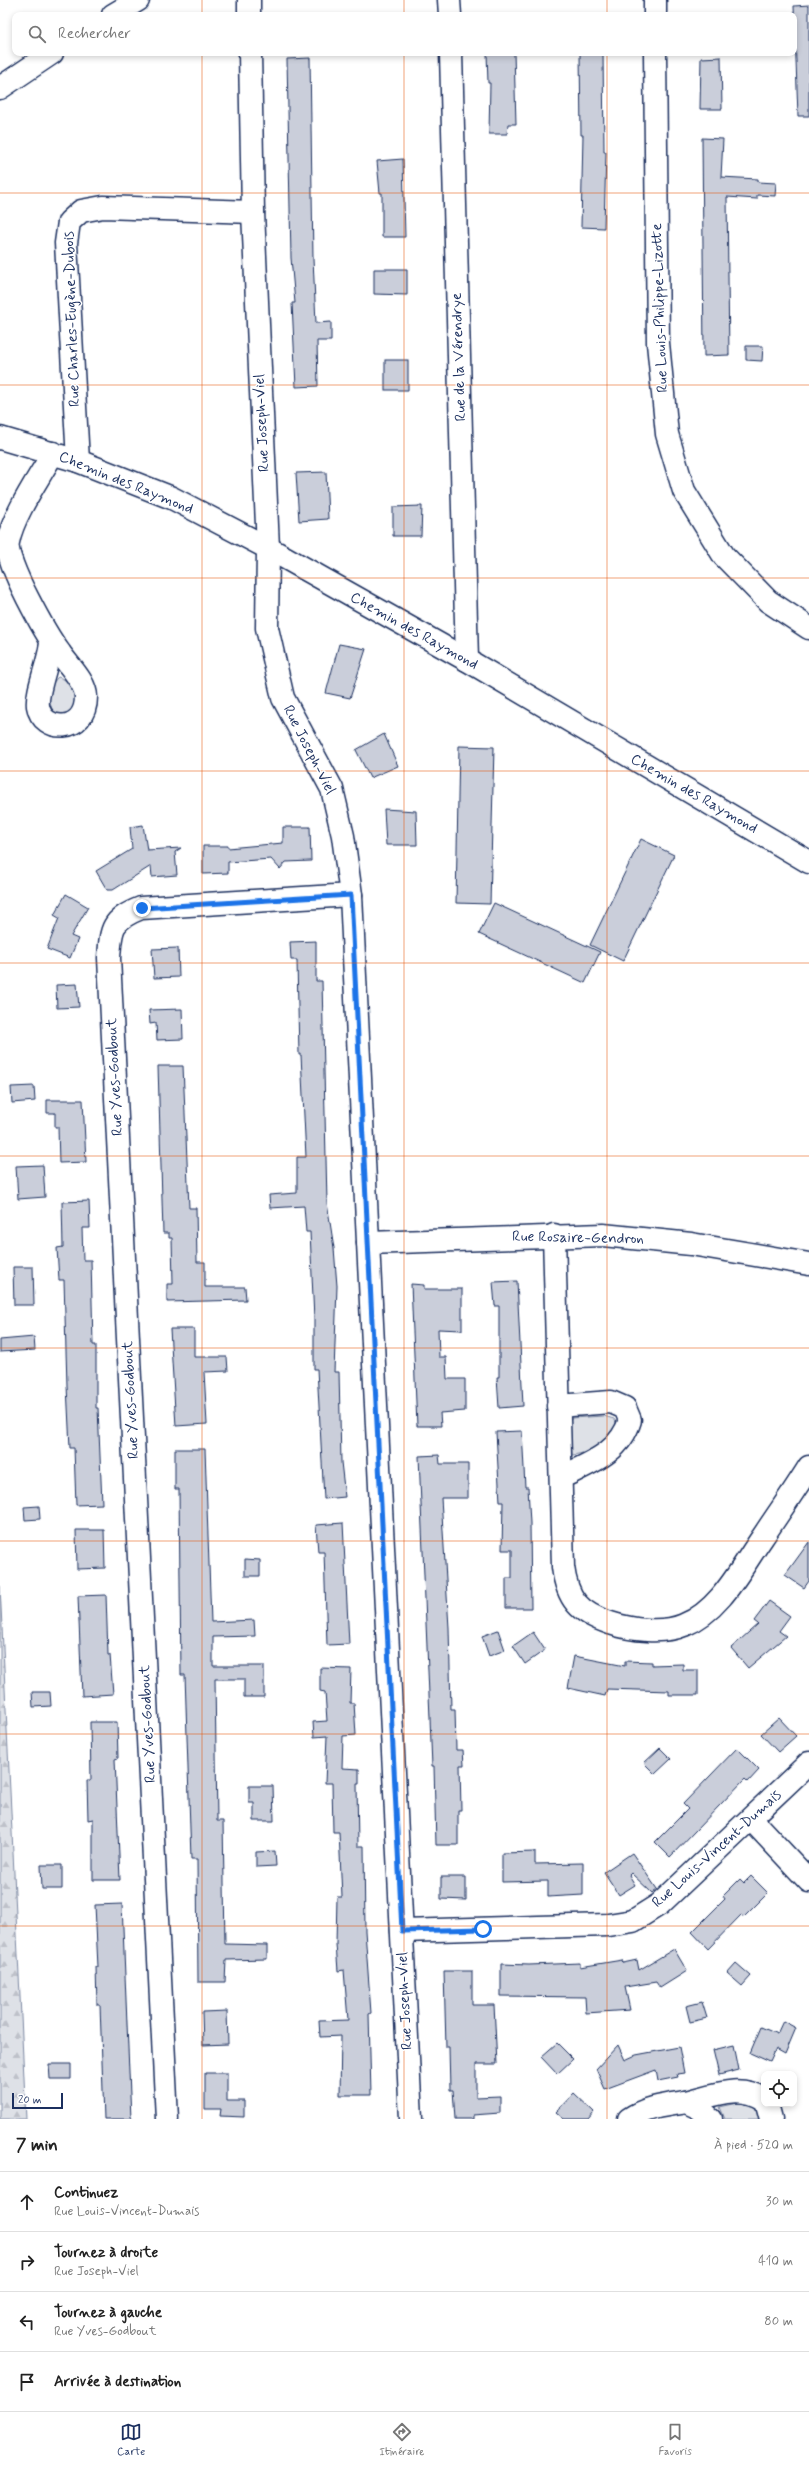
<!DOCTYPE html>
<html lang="fr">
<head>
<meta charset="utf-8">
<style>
	:root { --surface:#fff; --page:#f2f2f2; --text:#222; --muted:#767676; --line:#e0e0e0; --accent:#1b2f5e }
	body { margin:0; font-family:Mynerve,sans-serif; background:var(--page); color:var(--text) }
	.controls { position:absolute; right:12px; bottom:12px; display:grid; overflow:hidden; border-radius:8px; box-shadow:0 2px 6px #0003 }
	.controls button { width:36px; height:36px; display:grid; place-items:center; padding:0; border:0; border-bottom:1px solid var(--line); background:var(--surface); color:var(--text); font:20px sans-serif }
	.scale { position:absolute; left:12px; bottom:10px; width:51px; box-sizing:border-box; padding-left:4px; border:2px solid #1b2f5e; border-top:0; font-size:11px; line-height:14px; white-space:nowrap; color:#1b2f5e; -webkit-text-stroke:3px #fff; paint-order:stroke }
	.stop { position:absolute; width:12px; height:12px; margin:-9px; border:3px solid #1a73e8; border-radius:50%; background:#fff }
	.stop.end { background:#1a73e8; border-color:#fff; box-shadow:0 1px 4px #0008 }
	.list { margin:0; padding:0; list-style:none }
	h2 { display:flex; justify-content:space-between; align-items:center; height:52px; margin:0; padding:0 16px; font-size:17px }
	h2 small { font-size:13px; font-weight:400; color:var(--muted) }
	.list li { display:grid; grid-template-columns:26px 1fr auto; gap:12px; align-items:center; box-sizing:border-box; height:60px; padding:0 16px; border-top:1px solid var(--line) }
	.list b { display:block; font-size:15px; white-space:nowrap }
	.list p { margin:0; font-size:13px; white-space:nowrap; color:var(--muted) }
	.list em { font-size:13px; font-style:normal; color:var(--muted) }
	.icon { flex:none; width:22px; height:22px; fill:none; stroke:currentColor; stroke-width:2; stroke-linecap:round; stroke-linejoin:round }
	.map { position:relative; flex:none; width:809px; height:2119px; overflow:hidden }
	.search { position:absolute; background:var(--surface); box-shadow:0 2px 6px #0003; left:12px; right:12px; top:12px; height:44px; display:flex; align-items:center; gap:10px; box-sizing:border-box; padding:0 14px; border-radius:8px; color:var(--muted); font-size:15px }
	.sheet { height:292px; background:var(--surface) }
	nav { display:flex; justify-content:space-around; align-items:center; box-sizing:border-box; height:56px; border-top:1px solid var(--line); background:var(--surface); font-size:11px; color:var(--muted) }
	nav a { display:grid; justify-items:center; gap:2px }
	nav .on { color:var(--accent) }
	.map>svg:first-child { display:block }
	.grass { fill:#dee1e7; stroke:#7c88a2 }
	.forest { fill:url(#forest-firs); stroke:#7c88a2 }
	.building { fill:#caceda; stroke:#1b2f5e }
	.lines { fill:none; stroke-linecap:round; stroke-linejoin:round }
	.minor-casing { stroke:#1b2f5e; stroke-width:25 }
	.minor { stroke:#fff; stroke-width:22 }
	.route { stroke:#1a73e8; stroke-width:5 }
	.grid { fill:none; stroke:#e8590c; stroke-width:1; stroke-opacity:0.55 }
	.labels { text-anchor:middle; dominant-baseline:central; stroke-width:3; stroke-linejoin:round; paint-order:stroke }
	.street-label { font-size:15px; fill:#1b2f5e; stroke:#fff }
</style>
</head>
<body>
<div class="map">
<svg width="809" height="2119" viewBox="0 0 809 2119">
	<defs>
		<pattern id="forest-firs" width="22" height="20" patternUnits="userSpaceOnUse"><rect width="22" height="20" fill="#dee1e7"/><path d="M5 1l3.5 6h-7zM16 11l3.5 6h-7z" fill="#bec1c9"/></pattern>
	</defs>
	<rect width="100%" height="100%" fill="#fff"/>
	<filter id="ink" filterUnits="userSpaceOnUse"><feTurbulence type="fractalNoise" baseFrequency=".025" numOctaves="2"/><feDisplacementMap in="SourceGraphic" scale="8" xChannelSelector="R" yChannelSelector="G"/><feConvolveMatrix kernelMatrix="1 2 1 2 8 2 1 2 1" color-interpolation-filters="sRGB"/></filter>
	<g filter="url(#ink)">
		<g class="grass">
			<path d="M 58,677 C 74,681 76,698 75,712 L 57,717 C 47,704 46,689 58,677 Z"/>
			<path d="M 604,1416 L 614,1419 L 616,1422 C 612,1442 591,1453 572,1455 L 570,1421 L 572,1418 Z"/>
			<polygon points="747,2101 755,2104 763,2119 725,2119 720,2107"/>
		</g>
		<polygon class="forest" points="0,1586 26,2119 0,2119"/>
		<g class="building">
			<polygon points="809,5 809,116 798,116 794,6"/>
			<polygon points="487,53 514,53 516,124 508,124 507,134 489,134 490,83 488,83"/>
			<polygon points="580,53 603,53 604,152 606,152 604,228 581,227 583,135 581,135"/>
			<polygon points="721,57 722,109 700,109 701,58"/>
			<polygon points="310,58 313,259 316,323 331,322 331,341 317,341 318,386 296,387 292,303 295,303 291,258 287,59"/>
			<polygon points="702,138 723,139 721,177 758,179 758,182 776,183 775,196 757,195 757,199 727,197 729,355 704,356"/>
			<polygon points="403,159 405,237 382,237 382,193 380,193 377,161"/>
			<polygon points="374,269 407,269 407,295 374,294"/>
			<polygon points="746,346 763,346 762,361 746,360"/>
			<rect x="385" y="360" width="23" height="30"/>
			<polygon points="326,472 328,519 299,521 296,473"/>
			<polygon points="422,506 421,536 393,536 393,507"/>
			<polygon points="339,644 366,649 350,698 326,693"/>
			<polygon points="384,734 398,766 370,778 356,750"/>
			<polygon points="459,746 494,747 490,904 456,903"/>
			<polygon points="384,809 416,811 417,845 386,845"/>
			<polygon points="143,825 147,850 181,848 175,852 177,875 152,877 151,866 113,890 107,890 96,871 132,849 130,827"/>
			<polygon points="283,827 310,827 311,861 286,862 280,869 271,859 228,862 228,873 203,874 203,846 228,846 228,848 283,843"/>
			<polygon points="641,839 674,855 623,961 590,945"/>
			<polygon points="66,894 88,907 71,936 78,939 70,958 47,949 59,918 54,915"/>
			<polygon points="494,903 600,952 585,983 479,934"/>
			<polygon points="316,941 316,981 322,981 327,1203 334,1248 337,1286 334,1372 339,1372 341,1462 345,1497 324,1499 317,1369 314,1369 314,1319 310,1232 306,1232 304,1206 270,1208 269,1195 297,1193 297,1157 306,1157 301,1055 299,1055 297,960 291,960 290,942"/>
			<polygon points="178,948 179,977 154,978 152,949"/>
			<polygon points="77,984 79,1007 57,1008 56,985"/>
			<polygon points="182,1009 183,1039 157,1040 156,1023 150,1024 149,1010"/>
			<polygon points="158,1066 183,1066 189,1208 196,1208 197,1262 205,1262 205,1287 245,1287 246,1300 167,1302 167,1284 173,1284 172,1238 169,1238 169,1233 163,1233"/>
			<polygon points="34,1086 35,1101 12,1103 11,1087"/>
			<polygon points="47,1100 83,1100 86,1162 59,1163 58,1127 55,1127 55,1113 47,1113"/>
			<polygon points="43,1165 45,1197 18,1199 16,1166"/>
			<polygon points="89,1201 90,1228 82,1228 83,1260 91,1260 93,1345 96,1345 96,1408 98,1408 102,1504 76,1505 74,1448 70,1448 67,1386 64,1280 59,1280 57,1248 63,1247 62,1202"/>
			<polygon points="13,1267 33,1267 34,1305 14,1305"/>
			<polygon points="517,1281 523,1406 499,1408 497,1377 499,1377 499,1306 495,1306 493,1282"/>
			<polygon points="411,1284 424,1285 424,1289 462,1289 462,1330 438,1329 439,1357 446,1357 447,1379 465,1379 465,1411 440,1413 441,1426 417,1426"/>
			<polygon points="170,1329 194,1329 194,1357 227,1357 228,1371 204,1372 207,1424 176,1426"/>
			<polygon points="34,1337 35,1350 0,1352 0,1340"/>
			<polygon points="522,1431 525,1487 528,1487 530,1523 531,1608 506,1608 506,1578 512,1578 512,1550 502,1550 503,1502 500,1502 496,1432"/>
			<polygon points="175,1449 205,1449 211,1622 254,1620 255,1636 213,1637 213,1666 264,1666 264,1697 244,1697 244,1679 215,1679 217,1821 223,1821 225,1944 267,1945 267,1959 226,1960 225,1982 198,1982 197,1859 191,1859 185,1675 181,1675 179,1489 175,1489"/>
			<polygon points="439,1455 440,1464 468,1464 468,1498 441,1498 449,1628 451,1709 455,1709 456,1750 463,1750 464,1765 460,1765 461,1810 458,1810 458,1845 436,1845 434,1766 432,1766 419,1456"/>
			<polygon points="39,1506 40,1519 25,1520 24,1507"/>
			<polygon points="343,1523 349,1644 327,1645 324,1552 318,1552 316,1525"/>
			<polygon points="76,1530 104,1530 105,1568 77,1569"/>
			<polygon points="809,1542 809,1581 804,1588 785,1575"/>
			<polygon points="245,1559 260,1560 260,1576 245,1576"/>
			<polygon points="106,1595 108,1655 110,1655 113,1694 82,1696 78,1596"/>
			<polygon points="769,1601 790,1616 779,1631 786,1636 748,1668 731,1648 758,1624 754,1621"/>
			<polygon points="498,1630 505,1650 489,1656 482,1636"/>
			<polygon points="533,1632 545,1650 525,1664 513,1646"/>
			<polygon points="574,1656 625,1666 625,1661 652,1662 652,1665 683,1664 683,1670 698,1670 698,1695 669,1695 669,1691 607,1689 605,1696 568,1688"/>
			<polygon points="320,1668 351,1669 350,1703 354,1703 356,1735 343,1736 342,1768 359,1769 359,1784 357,1784 358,1846 364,1846 365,1931 371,2013 369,2014 371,2095 340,2095 341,2036 320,2037 319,2021 348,2020 344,1970 338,1971 336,1944 337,1897 342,1897 339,1832 333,1832 332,1783 325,1783 327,1736 314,1737 313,1722 327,1721 325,1692 320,1691"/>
			<polygon points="32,1692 50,1692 51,1706 33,1707"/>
			<polygon points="779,1718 796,1736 778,1752 761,1734"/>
			<polygon points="90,1722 117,1722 118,1758 115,1759 120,1880 93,1880 93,1819 88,1820 87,1780 91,1780"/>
			<polygon points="660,1748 671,1759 655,1774 644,1763"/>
			<polygon points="737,1748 759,1770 748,1782 745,1779 670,1857 655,1842 688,1809 683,1804"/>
			<polygon points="249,1786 273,1786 274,1821 254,1821 254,1803 249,1803"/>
			<polygon points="275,1851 276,1866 256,1867 256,1852"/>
			<polygon points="535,1852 535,1864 583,1863 583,1895 548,1897 548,1881 502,1882 502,1853"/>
			<polygon points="632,1853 657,1889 652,1893 631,1873 629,1875 635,1885 619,1895 604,1872"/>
			<polygon points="41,1865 62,1865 62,1889 42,1889"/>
			<polygon points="751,1876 768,1893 744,1917 741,1915 708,1949 692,1932 725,1899 723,1896 740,1879 744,1883"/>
			<polygon points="441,1877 466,1877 466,1900 441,1899"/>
			<polygon points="122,1904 131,2119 104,2119 100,2005 97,2005 96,1967 98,1967 95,1905"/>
			<polygon points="674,1949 687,1971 660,1988 656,1982 625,1987 630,2010 586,2013 585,1997 501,1996 501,1964 529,1965 580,1963 580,1967 622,1960 623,1963 637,1960 639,1970"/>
			<polygon points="736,1963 751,1976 742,1986 727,1973"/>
			<polygon points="444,1971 472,1971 472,2005 494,2005 497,2064 476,2064 476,2097 500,2096 500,2113 473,2115 473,2119 455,2119 453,2090 450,2090 449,2047 446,2047"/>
			<polygon points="702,2002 707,2018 690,2022 686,2006"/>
			<polygon points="227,2011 228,2044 203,2045 202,2012"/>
			<polygon points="783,2021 796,2028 785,2054 776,2049 770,2062 750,2053 761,2027 777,2034"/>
			<polygon points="557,2043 573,2059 557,2074 541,2057"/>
			<polygon points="618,2045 625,2060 636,2055 679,2047 684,2073 677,2074 678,2077 658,2081 656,2070 605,2089 596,2069"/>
			<polygon points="734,2045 739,2070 719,2075 713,2050"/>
			<polygon points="49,2064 71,2064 71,2079 50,2079"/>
			<polygon points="205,2073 227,2073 227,2101 244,2101 244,2117 220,2116 221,2109 205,2109"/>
			<polygon points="574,2093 594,2112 588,2119 564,2119 556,2112"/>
		</g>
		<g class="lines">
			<g class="minor-casing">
				<g id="minor">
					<polyline points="249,0 249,15"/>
					<polyline points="449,0 450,15"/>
					<polyline points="655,0 655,15"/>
					<polyline points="113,15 138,0"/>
					<polyline points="250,53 253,212 268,548 267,628 283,698 332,789 343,836 351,895 411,2119"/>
					<polyline points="451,53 467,660"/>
					<polyline points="655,53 658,343 667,434 684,491 724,556 768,601 809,628"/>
					<polyline points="0,88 52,53"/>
					<polyline points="0,438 78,461 172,498 268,548 467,660 809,862"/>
					<polyline points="78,461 66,243 69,222 81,211 103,207 253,212"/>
					<path d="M 51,642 C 50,660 36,691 38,706 C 42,733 86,734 86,697 C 86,682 68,665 60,653 C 47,636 4,561 8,542 C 13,515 39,478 53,453"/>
					<path d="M 554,1235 L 563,1567 C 567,1599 579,1613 610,1623 C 631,1630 663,1634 684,1625 C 720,1611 741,1568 762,1538 C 778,1514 794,1491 809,1467"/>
					<polyline points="368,1243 603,1235 691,1244 809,1264"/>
					<path d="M 558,1406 L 611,1402 L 625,1408 L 630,1420 C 620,1453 590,1463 562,1477"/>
					<polyline points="751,1819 809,1881"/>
					<polyline points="402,1931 608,1925 633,1921 660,1904 809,1763"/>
					<polyline points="767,2104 771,2119"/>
					<path d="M 167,2119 L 109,958 C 111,928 111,920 141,908 L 351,895"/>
					<path d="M 629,2119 C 646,2107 666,2105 686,2102"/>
					<path d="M 711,2119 L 699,2108 L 686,2102 C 713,2096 738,2083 764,2099"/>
				</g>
			</g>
			<use href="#minor" class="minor"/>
		</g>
	</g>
	<g class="lines" filter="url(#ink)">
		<polyline class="route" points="142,908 351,895 402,1931 483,1929"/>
	</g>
	<path class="grid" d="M 202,0 L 202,15M 404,0 L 404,15M 607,0 L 607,15M 202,53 L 202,2119M 404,53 L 404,2119M 607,53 L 607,2119M 0,193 L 809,193M 0,385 L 809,385M 0,578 L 809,578M 0,771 L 809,771M 0,963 L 809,963M 0,1156 L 809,1156M 0,1348 L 809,1348M 0,1541 L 809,1541M 0,1734 L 809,1734M 0,1926 L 809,1926"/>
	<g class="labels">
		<g class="street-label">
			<text transform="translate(660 308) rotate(-92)">Rue Louis-Philippe-Lizotte</text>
			<text transform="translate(72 319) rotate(-92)">Rue Charles-Eugène-Dubois</text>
			<text transform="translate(459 357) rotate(-92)">Rue de la Vérendrye</text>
			<text transform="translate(262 423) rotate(-93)">Rue Joseph-Viel</text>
			<text transform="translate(126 483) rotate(22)">Chemin des Raymond</text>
			<text transform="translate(414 631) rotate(29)">Chemin des Raymond</text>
			<text transform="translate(309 750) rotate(63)">Rue Joseph-Viel</text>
			<text transform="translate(694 794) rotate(30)">Chemin des Raymond</text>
			<text transform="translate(115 1077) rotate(-93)">Rue Yves-Godbout</text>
			<text transform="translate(578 1238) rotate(1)">Rue Rosaire-Gendron</text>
			<text transform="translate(131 1400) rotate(-93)">Rue Yves-Godbout</text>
			<text transform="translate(148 1724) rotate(-93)">Rue Yves-Godbout</text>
			<text transform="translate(717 1849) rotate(-42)">Rue Louis-Vincent-Dumais</text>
			<text transform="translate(405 2001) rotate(-93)">Rue Joseph-Viel</text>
		</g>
	</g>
</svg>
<div class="controls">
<button><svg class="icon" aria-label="locate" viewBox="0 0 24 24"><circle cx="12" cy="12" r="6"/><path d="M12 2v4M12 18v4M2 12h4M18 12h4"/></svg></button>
</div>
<div class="scale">20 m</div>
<div class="stop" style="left:483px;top:1929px"></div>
<div class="stop end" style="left:142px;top:908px"></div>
<div class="search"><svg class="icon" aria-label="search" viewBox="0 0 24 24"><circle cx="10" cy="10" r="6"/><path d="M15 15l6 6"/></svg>Rechercher</div>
</div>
<section class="sheet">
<h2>7 min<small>À pied · 520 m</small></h2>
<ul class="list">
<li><svg class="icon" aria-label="ahead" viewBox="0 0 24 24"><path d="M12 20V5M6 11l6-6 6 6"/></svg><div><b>Continuez</b><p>Rue Louis-Vincent-Dumais</p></div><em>30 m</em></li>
<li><svg class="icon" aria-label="right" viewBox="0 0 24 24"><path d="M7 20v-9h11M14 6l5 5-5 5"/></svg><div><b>Tournez à droite</b><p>Rue Joseph-Viel</p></div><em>410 m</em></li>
<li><svg class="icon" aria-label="left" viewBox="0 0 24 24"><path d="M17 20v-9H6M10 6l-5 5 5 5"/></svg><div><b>Tournez à gauche</b><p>Rue Yves-Godbout</p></div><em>80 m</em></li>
<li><svg class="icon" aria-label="arrive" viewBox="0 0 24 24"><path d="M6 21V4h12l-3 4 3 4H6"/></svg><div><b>Arrivée à destination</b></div></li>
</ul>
</section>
<nav>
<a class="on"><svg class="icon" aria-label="map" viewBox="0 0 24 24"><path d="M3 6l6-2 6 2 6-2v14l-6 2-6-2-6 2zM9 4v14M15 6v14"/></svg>Carte</a>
<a><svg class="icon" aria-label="directions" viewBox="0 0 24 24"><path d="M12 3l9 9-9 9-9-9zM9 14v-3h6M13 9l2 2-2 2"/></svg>Itinéraire</a>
<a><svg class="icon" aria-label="saved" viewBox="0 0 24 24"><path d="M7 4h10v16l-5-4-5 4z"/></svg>Favoris</a>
</nav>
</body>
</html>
